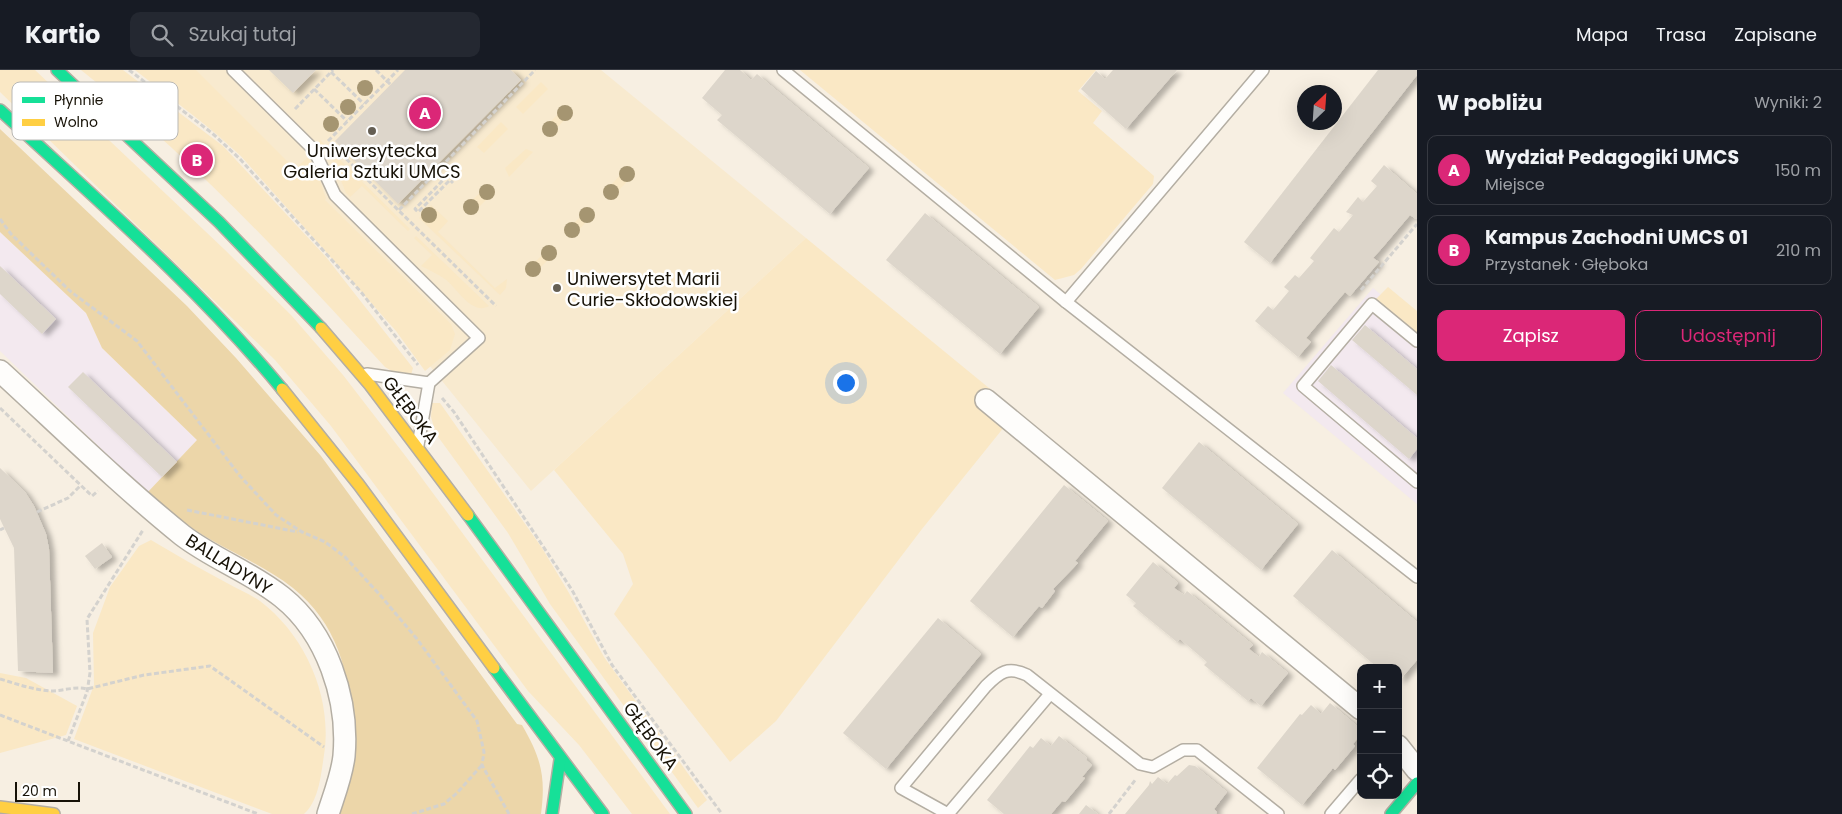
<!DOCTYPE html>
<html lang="pl">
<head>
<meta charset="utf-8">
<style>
	:root { --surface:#171b24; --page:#242831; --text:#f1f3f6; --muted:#9ea1a6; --line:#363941; --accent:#db2777 }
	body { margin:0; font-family:Poppins,sans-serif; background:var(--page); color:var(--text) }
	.controls { position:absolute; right:15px; bottom:15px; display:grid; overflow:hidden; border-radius:10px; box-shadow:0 5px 20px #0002 }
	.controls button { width:45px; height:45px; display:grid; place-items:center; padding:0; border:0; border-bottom:1px solid var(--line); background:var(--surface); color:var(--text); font:25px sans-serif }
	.compass { position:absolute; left:1297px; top:15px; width:45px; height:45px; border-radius:50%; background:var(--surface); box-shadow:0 5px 20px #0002; rotate:25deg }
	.scale { position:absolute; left:15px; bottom:12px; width:65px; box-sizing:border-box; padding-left:5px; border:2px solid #171207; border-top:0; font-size:14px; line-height:18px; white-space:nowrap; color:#171207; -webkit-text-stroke:4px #fff; paint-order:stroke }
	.you { position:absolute; left:845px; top:312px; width:18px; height:18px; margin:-12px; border:4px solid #fff; border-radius:50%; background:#1a73e8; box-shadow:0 0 0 8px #1a73e833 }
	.badge { display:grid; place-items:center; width:32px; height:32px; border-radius:50%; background:var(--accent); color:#fff; font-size:16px; font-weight:700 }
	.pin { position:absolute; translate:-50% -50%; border:2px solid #fff; box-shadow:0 1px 5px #0006 }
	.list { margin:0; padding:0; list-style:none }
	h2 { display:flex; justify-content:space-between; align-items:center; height:65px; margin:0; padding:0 20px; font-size:21px }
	h2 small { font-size:16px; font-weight:400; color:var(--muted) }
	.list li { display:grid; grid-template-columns:32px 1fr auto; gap:15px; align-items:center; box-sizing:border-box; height:70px; margin:0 10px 10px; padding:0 10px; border:1px solid var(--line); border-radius:10px }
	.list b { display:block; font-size:19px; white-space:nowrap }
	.list p { margin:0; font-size:16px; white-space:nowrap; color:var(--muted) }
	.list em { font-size:16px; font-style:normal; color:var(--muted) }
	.actions { display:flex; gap:10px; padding:15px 20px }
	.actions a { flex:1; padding:11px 0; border:1px solid var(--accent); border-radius:10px; text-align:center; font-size:18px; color:var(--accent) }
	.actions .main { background:var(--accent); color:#fff }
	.icon { flex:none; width:28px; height:28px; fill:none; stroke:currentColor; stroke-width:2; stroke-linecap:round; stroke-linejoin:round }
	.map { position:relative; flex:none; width:1417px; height:744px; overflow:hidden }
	header { display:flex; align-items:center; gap:30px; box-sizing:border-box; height:70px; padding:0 25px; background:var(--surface); border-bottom:1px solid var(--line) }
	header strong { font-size:24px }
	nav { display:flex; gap:28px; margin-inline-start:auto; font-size:18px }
	.search { width:350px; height:45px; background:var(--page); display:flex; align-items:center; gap:12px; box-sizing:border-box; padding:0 18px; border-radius:10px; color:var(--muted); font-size:19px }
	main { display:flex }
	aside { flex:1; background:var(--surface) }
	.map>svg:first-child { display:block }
	.industrial { fill:#f3e9ef }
	.built { fill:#f8eacf }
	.green { fill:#fae8c5 }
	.forest { fill:#ecd6a9 }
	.building { fill:#ddd6cb; filter:url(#shadow) }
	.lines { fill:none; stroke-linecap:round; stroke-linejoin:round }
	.lane-casing { stroke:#b4aea3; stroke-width:14 }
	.street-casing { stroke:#b4aea3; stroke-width:24 }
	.fast-casing { stroke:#b4aea3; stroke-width:14 }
	.slow-casing { stroke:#b4aea3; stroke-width:14 }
	.path { stroke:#d4d2ce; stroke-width:3; stroke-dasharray:5 2.5; stroke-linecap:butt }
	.lane { stroke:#fefdfb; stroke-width:11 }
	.street { stroke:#fefdfb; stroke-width:21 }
	.fast { stroke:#16e098; stroke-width:11 }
	.slow { stroke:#ffcf43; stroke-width:11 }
	.tree { fill:#a59571 }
	.poi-dot { fill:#655f54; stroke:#fff; stroke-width:2 }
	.labels { text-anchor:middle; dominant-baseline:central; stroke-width:5; stroke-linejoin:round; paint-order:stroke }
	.poi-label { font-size:18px; fill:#171207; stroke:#fff }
	.street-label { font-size:18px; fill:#171207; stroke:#fff }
	.key { fill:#fff; stroke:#b9b8b5; stroke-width:1 }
	.key-label { font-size:14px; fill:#171207 }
</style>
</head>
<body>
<header>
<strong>Kartio</strong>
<div class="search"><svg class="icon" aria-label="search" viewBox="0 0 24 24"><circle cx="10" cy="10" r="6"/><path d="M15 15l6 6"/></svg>Szukaj tutaj</div>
<nav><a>Mapa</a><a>Trasa</a><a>Zapisane</a></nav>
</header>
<main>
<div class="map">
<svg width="1417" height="744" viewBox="0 0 1417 744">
	<defs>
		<filter id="shadow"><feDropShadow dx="5.5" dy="3" stdDeviation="2.5" flood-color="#0004"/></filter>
	</defs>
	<rect width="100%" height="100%" fill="#f7efe2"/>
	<g class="industrial">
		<polygon points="0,162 86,243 102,278 197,370 147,423 0,281"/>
		<polygon points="1373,218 1417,255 1417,434 1283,323"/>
	</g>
	<polygon class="built" points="142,0 601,0 806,168 531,421 392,249 241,86"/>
	<g class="green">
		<polygon points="0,0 35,0 224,179 291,245 343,305 407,388 670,744 632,744 579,675 528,621 331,356 275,290 0,22"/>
		<path d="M 81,0 L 123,0 L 223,76 L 326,187 L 413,298 L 411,305 L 395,303 L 385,297 C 290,193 191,87 81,0 Z"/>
		<path d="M 135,0 L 196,0 L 295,99 L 307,88 C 319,97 320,114 326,128 L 325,130 L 451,254 L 455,264 L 450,280 L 425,301 L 396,261 L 241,86 L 217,64 Z"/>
		<polygon points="800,0 1096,0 1078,21 1102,41 1093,53 1154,106 1153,114 1081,199 1074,205 1055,210"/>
		<polygon points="541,12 548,19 523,44 516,37"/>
		<polygon points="563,39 573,41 548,67 545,62 546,56"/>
		<polygon points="501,52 508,59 484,83 477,77"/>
		<polygon points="320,70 410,159 408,161 362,116 350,127 346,123 333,91 318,72"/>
		<polygon points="526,79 533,82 509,107 505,98"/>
		<path d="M 629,96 C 635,108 622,116 615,124 L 606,125 L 604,122 Z"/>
		<polygon points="486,117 495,121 471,145 467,140 467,135"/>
		<polygon points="431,135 448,151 438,162 495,218 507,209 506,218 500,225 419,148"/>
		<polygon points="589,138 592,142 592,146 573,166 564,163"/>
		<path d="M 416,166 L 489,236 C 472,246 457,218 445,209 C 438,204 429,200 421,196 L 432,185 L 414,168 Z"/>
		<polygon points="806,168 1017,341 922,459 776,651 730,692 614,544 633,514 623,484 554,400"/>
		<polygon points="551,176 553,178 552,186 535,203 529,203 527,200"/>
		<polygon points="1388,217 1417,241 1417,264 1376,229"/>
		<polygon points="432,333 440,333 542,478 569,523 604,587 707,730 698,738 550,534 508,463 436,364 431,347"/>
		<path d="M 151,470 C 176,485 201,499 227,513 C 237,519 250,524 260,531 C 306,566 333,628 324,685 C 321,704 319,731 304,744 L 272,744 L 74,669 L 94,615 L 93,563 L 110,517 L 139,476 Z"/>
		<polygon points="0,603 26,608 77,636 66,665 0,683"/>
	</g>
	<path class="forest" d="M 0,59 L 187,236 L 236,288 L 321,386 L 517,654 L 522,655 C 541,688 546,706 541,744 L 339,744 C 357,667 362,573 293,518 C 261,493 222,479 189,456 C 174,446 161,434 147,423 L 197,370 L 102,278 L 86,243 L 0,162 Z"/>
	<g class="building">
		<polygon points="269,0 316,0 293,23"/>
		<polygon points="405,0 511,0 521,10 398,134 335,71"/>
		<polygon points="725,0 740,0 751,10 757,4 869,98 830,144 717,50 722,45 702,28"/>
		<polygon points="1113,0 1177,0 1126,59 1081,19 1096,1 1105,9"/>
		<polygon points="1378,0 1417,0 1417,5 1270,193 1244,172"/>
		<polygon points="1384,95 1417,124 1417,148 1416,149 1410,145 1382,178 1373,188 1379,192 1350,226 1345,222 1333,236 1306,268 1311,272 1298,287 1255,251 1268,236 1273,240 1289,221 1284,217 1295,205 1299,208 1314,191 1310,188 1334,158 1339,162 1353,145 1346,142 1358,127 1363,132 1377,116 1371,111"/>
		<polygon points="925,143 1039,237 1000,284 886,190"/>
		<polygon points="0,196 56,249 42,264 0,224"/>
		<polygon points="1365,255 1417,299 1417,325 1352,270"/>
		<polygon points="1331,295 1417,368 1417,379 1409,389 1318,311"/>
		<polygon points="83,302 177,392 162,407 68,317"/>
		<polygon points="1199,372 1298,454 1261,500 1162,418"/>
		<polygon points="0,398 25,422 34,436 46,464 49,479 53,603 18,601 14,478 0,449"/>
		<polygon points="1064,415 1108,451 1075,491 1078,493 1053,519 1055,521 1042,538 1039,536 1013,567 970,531"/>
		<polygon points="102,473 112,487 95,499 85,486"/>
		<polygon points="1332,480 1417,552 1417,590 1398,612 1398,598 1378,598 1293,526"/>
		<polygon points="1153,492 1178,513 1174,518 1184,525 1187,521 1253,575 1249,579 1259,587 1262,582 1288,603 1261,636 1251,628 1248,631 1204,595 1207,592 1180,569 1177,572 1133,536 1136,533 1126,525"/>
		<polygon points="938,548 981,584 886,699 843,663"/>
		<polygon points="1330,633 1357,656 1361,664 1353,674 1355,676 1335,700 1333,698 1302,735 1257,698 1300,644 1302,645 1311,635 1321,644"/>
		<polygon points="1059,666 1087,688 1086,690 1092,695 1082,707 1085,708 1065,732 1062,731 1051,744 1004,744 987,730 1030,676 1033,678 1041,668 1051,676"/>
		<polygon points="1189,695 1195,696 1227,722 1214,739 1217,742 1216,744 1125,744 1149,715 1150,711 1152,714 1158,707 1167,714 1175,705 1177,706"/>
		<polygon points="1086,735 1098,744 1079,744"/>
	</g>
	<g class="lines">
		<g class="lane-casing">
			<g id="lane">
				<polyline points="233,0 314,80 335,125 479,268 429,313 418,375"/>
				<polyline points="783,0 1066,232 1417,507"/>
				<polyline points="1066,232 1263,0"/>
				<polyline points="1417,271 1372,234 1303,316 1417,412"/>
				<polyline points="367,304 429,313"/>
				<path d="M 948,744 L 901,718 L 986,616 C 1000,602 1008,596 1027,605 L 1140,694 L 1153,697 L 1183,680 L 1197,680 L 1278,744"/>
				<polyline points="948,744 1050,624"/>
				<polyline points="1331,744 1361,709"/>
			</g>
		</g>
		<g class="street-casing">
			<g id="street">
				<path d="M 0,301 C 60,356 119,414 182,465 C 213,489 251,502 282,527 C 327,563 349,629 344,686 C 342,705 334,725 328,744"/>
				<polyline points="986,330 1361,639"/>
				<polyline points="1398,676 1417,700"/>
			</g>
		</g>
		<g class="fast-casing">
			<g id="fast">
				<polyline points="57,0 219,152 321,258"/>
				<path d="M 0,40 C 97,130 198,217 282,319"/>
				<polyline points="468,445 686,744"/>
				<polyline points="494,598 603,744"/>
				<polyline points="552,744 560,690"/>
				<polyline points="1391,744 1417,713"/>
			</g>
		</g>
		<g class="slow-casing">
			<g id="slow">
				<polyline points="321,258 370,315 468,445"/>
				<polyline points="282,319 359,415 494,598"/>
				<polyline points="0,737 54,744"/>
			</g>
		</g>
		<g class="path">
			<polyline points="129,0 212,63 239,88 361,222 418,295"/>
			<polyline points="376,0 391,15"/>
			<polyline points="331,2 364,34"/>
			<polyline points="314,19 347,51"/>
			<polyline points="295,39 333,0"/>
			<polyline points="328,71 398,0"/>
			<polyline points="330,73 496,236"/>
			<polyline points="437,100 445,108 415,139 418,142 450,110 453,113"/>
			<polyline points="399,140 535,0"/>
			<polyline points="0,149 11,164 70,221 137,271 240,406 276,445 302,462 325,472 345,487 380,525 417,569 477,651 484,682 482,695 509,744"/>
			<polyline points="1361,220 1417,154"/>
			<polyline points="442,328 454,342 572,520 612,595 722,744"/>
			<polyline points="0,338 92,426 98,421"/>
			<polyline points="187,440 298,462"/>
			<polyline points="37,442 68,428 81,415"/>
			<polyline points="0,460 4,458"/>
			<path d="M 0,609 C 17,614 34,620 51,621 C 63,621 75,616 87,619 L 144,605 L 210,596 L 324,677"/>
			<polyline points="0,645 258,744"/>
			<polyline points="68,671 87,622 90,603 87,549 143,460"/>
			<polyline points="412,744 444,734 457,723 482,695"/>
			<polyline points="1109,744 1136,709"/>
		</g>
		<use href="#lane" class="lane"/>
		<use href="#street" class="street"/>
		<use href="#fast" class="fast"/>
		<use href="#slow" class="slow"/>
	</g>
	<g class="tree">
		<circle cx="365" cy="18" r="8"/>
		<circle cx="348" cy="37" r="8"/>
		<circle cx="565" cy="43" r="8"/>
		<circle cx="331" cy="54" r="8"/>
		<circle cx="550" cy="59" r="8"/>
		<circle cx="627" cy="104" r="8"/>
		<circle cx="487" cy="122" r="8"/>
		<circle cx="611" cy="122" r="8"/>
		<circle cx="471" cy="137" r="8"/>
		<circle cx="429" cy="145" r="8"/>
		<circle cx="587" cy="145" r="8"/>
		<circle cx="572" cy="160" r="8"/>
		<circle cx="549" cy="183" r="8"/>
		<circle cx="533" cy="199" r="8"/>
	</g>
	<g class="poi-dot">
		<circle cx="372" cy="61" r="5"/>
		<circle cx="557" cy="218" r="5"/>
	</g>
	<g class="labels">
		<g class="poi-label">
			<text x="372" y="80">Uniwersytecka<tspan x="372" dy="21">Galeria Sztuki UMCS</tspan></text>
			<text x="567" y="208" text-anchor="start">Uniwersytet Marii<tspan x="567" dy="21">Curie-Skłodowskiej</tspan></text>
		</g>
		<g class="street-label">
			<text transform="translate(411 340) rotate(53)">GŁĘBOKA</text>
			<text transform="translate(229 494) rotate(32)">BALLADYNY</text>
			<text transform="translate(651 666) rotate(54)">GŁĘBOKA</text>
		</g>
	</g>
	<rect x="12" y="12" width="166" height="58" rx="8" class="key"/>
	<rect x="22" y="27" width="23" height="6" fill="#16e098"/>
	<rect x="22" y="49" width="23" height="7" fill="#ffcf43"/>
	<g class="key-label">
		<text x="54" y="35">Płynnie</text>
		<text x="54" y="57">Wolno</text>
	</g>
</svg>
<div class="controls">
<button>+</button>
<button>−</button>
<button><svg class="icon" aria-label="locate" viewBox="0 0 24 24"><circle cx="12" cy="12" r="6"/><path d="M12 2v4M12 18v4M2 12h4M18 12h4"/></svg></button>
</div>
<svg class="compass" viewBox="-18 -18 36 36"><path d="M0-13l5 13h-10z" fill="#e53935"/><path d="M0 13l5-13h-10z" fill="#9ea1a6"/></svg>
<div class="scale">20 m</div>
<div class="you"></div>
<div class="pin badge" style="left:425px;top:43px">A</div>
<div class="pin badge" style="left:197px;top:90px">B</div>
</div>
<aside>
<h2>W pobliżu<small>Wyniki: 2</small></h2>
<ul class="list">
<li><span class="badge">A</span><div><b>Wydział Pedagogiki UMCS</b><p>Miejsce</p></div><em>150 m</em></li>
<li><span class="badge">B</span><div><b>Kampus Zachodni UMCS 01</b><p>Przystanek · Głęboka</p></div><em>210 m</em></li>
</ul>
<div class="actions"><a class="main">Zapisz</a><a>Udostępnij</a></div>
</aside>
</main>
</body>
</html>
